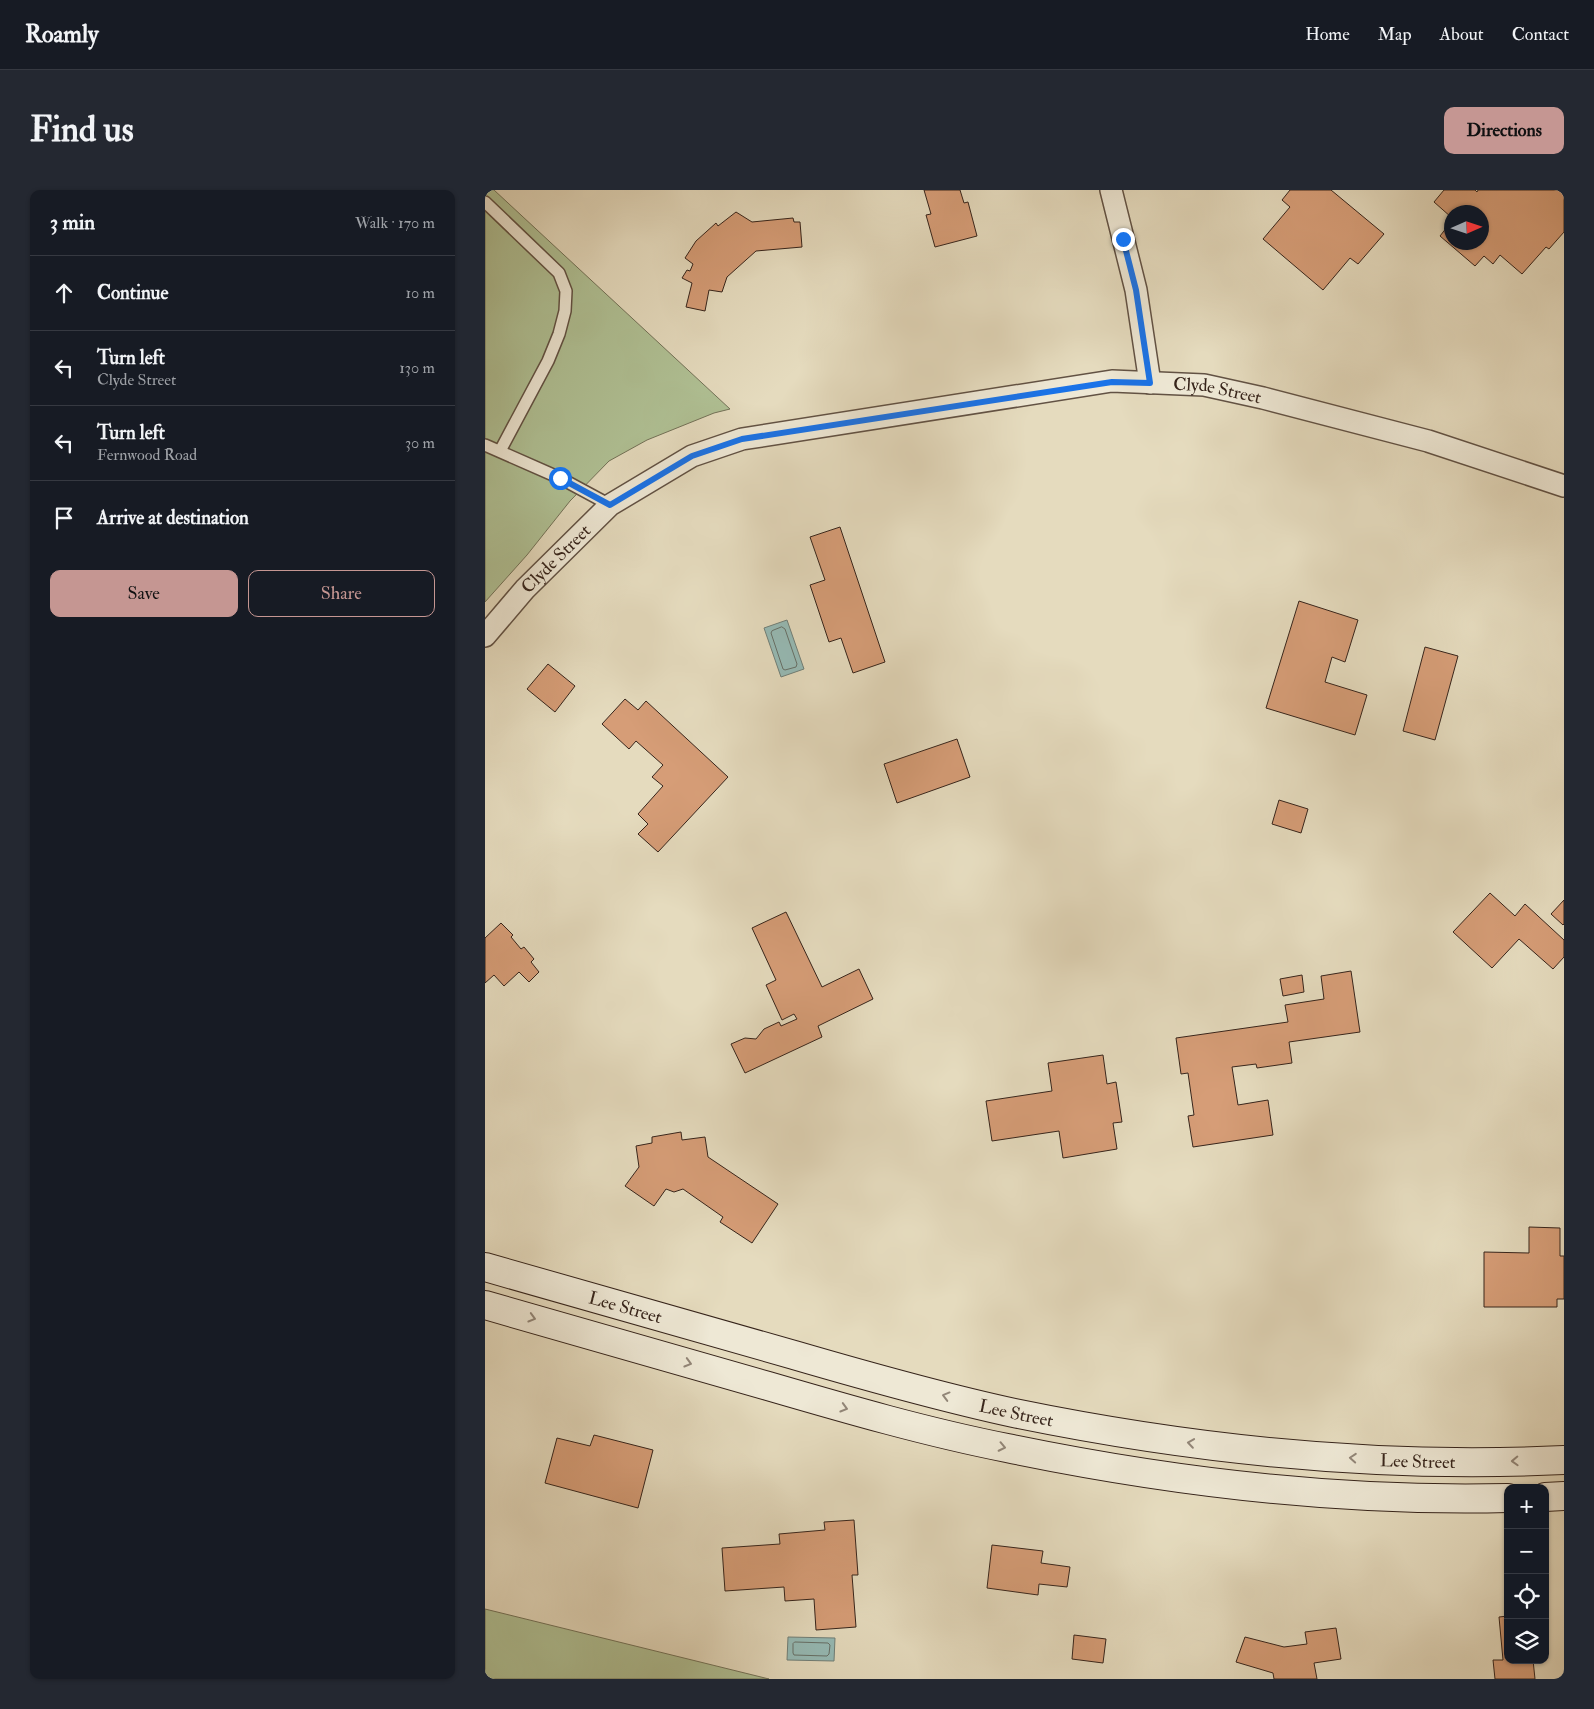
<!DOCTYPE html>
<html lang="en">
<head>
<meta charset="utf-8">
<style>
	:root { --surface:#171b24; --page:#242831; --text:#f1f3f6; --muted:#9ea1a6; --line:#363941; --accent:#c59692 }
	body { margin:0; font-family:"IM FELL Double Pica",serif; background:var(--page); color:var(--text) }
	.controls { position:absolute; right:15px; bottom:15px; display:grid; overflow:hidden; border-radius:10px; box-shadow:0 1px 4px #0004 }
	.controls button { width:45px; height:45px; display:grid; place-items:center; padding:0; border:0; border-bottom:1px solid var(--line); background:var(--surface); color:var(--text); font:25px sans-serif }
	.compass { position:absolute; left:959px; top:15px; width:45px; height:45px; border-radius:50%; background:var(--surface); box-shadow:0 1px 4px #0004; rotate:87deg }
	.stop { position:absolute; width:15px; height:15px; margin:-11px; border:4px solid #1a73e8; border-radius:50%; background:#fff }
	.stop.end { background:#1a73e8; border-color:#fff; box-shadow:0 1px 5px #0008 }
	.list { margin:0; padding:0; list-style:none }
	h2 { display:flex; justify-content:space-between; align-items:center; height:65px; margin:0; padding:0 20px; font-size:21px }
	h2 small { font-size:16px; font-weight:400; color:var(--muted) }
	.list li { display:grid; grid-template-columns:32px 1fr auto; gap:15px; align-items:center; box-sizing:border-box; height:75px; padding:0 20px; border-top:1px solid var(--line) }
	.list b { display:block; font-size:19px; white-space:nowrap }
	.list p { margin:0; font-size:16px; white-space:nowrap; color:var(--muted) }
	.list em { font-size:16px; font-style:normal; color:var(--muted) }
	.actions { display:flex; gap:10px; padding:15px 20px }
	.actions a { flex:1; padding:11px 0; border:1px solid var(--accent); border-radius:10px; text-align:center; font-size:18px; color:var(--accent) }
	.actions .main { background:var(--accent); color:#111 }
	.icon { flex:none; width:28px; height:28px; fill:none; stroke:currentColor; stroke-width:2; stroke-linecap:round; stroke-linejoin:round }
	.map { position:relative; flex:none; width:1079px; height:1489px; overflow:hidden; border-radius:10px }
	header { display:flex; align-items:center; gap:30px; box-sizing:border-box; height:70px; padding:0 25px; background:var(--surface); border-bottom:1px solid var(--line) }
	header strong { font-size:24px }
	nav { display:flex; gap:28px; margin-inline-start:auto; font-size:18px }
	.intro { display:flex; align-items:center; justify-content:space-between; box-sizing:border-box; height:120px; padding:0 30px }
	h1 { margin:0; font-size:35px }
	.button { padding:12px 22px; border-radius:10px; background:var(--accent); color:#111; font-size:18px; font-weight:700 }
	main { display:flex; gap:30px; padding:0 30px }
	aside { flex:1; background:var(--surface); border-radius:10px; box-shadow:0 1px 4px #0004 }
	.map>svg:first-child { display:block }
	.green { fill:#b0c195; stroke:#737258 }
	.water { fill:#96bbb6; stroke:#707f78 }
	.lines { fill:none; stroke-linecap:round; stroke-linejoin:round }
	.shore { stroke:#667068; stroke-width:1 }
	.building { fill:#d69d77; stroke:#36241b }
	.lane-casing { stroke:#625244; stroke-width:14 }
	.street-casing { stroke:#625244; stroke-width:24 }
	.secondary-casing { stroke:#36241b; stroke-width:30 }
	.lane { stroke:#eee8d5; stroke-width:11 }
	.street { stroke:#eee8d5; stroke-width:21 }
	.secondary { stroke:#eee8d5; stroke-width:28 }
	.oneway { stroke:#928678 }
	.route { stroke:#1a73e8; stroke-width:6 }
	.labels { text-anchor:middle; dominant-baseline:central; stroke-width:5; stroke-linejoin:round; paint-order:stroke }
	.street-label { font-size:18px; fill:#36241b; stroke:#eee8d5 }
</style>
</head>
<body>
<header>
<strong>Roamly</strong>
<nav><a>Home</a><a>Map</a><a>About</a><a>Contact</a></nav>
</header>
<div class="intro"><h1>Find us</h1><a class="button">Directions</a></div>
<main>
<aside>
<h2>3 min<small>Walk · 170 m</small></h2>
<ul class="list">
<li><svg class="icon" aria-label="ahead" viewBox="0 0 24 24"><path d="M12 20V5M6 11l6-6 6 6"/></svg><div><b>Continue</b></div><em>10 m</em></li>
<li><svg class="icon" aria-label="left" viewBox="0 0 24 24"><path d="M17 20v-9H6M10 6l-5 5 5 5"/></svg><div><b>Turn left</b><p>Clyde Street</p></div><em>130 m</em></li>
<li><svg class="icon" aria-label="left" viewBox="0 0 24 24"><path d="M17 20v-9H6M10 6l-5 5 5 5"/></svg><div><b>Turn left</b><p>Fernwood Road</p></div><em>30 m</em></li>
<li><svg class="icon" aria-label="arrive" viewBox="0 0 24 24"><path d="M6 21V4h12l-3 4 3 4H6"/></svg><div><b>Arrive at destination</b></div></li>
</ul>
<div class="actions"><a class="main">Save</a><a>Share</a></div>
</aside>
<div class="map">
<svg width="1079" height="1489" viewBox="0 0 1079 1489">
	<rect width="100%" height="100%" fill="#e5dbbe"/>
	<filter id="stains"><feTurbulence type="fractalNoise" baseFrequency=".004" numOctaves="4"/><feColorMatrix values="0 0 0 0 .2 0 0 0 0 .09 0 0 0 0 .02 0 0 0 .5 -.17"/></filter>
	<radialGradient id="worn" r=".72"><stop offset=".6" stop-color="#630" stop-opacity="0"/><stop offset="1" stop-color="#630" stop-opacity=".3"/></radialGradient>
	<g class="green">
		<polygon points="0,0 9,0 245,219 229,223 162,250 124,271 85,311 42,365 0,412"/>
		<polygon points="0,1419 284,1489 0,1489"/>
	</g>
	<g class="water">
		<polygon points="302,430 319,479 296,487 279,438"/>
		<polygon points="303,1447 350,1448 349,1471 302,1470"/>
	</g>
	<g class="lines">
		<g class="shore">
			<polygon points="297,437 300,439 312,474 311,477 300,480 298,479 286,443 287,441"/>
			<polygon points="310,1452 343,1453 345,1455 344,1464 342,1466 309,1465 308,1463 308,1454"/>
		</g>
	</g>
	<g class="building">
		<polygon points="439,0 475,0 479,13 483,12 492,46 450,57 441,25 446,24"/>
		<polygon points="805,0 846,0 899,44 873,74 865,68 838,100 778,49 805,17 797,10"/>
		<polygon points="959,0 990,0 992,2 993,0 1079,0 1079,42 1064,59 1061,57 1037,84 1015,65 1008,74 999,66 990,76 955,46 966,32 966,52 996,52 996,22 966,22 966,27 949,12"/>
		<polygon points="251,22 267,32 308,28 309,32 315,32 317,57 271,61 242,87 237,102 224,100 220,121 201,117 207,93 197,88 202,80 205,81 208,74 200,68 211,51 231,33 233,36"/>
		<polygon points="355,337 400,472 368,483 356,448 344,452 325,395 340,390 325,347"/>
		<polygon points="814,411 873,430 860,472 847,467 840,492 882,505 870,545 781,518"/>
		<polygon points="940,457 973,466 950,550 918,541"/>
		<polygon points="63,474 90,496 70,522 42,499"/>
		<polygon points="140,509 153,520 161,511 243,587 173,662 153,644 163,634 153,624 178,596 167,587 178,575 151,551 144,559 117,534"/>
		<polygon points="472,549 485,587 412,613 399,574"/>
		<polygon points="794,610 823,619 816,643 787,634"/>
		<polygon points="1005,703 1030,726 1040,714 1079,750 1079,767 1068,779 1034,749 1007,778 968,742"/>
		<polygon points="1079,710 1079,734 1078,735 1066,724"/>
		<polygon points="301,722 337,797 374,779 388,809 333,836 337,847 260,883 246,854 260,848 271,849 279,839 294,832 296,836 312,829 309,824 297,830 281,795 291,790 267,738"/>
		<polygon points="16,733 28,745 26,747 36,759 39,757 49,769 46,772 54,782 44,792 34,782 19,796 9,785 0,793 0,748"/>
		<polygon points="866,781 875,842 804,852 807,873 772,878 771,874 747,877 753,915 783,910 788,945 708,957 703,926 709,925 703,883 696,884 691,848 803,832 800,815 839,809 836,786"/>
		<polygon points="817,785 819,802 798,806 795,789"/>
		<polygon points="618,865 622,894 631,892 637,932 628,933 632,959 578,968 574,941 507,951 501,911 567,901 563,873"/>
		<polygon points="196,942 197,950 220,947 223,967 293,1014 267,1053 235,1032 238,1027 198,999 189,1002 181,999 169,1016 140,996 154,977 151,956 167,953 167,947"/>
		<polygon points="1044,1037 1075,1038 1075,1066 1079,1066 1079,1109 1072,1109 1072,1117 999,1117 999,1062 1044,1063"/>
		<polygon points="109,1245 168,1260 153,1318 60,1293 72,1248 105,1256"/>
		<polygon points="369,1330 373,1385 367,1385 371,1437 331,1440 329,1409 300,1411 299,1397 240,1401 237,1358 295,1354 294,1344 340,1340 339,1332"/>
		<polygon points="507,1355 558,1361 556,1373 585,1377 582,1397 554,1394 553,1405 502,1398"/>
		<polygon points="1023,1426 1023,1470 1048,1470 1050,1489 1010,1489 1008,1470 1018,1470 1014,1427"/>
		<polygon points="851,1438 856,1469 829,1473 832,1489 789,1489 788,1483 751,1472 760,1447 799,1457 822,1454 820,1442"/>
		<polygon points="589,1445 621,1449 618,1473 587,1469"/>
	</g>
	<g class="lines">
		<g class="lane-casing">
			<g id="lane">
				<polyline points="0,12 74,83 81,101 80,121 74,144 63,171 15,261"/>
				<polyline points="0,255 75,288 125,315"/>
			</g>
		</g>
		<g class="street-casing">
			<g id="street">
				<polyline points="626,0 651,100 665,193"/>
				<path id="s1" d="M 0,446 L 40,399 L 125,315 L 207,266 L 257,249 L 627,191 L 719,195 L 778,208 L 943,251 L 1079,296"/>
			</g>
		</g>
		<g class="secondary-casing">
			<g id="secondary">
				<path id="s2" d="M 0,1077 C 103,1107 206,1136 309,1165 C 381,1186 455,1207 529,1223 C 709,1260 895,1279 1079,1270"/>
				<path d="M 0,1115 C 94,1142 188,1169 283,1196 C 362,1219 441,1242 522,1258 C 686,1292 855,1312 1023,1308"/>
				<polyline points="1060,1307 1079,1306"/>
			</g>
		</g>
		<use href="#lane" class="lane"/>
		<use href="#street" class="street"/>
		<use href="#secondary" class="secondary"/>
	</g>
	<defs><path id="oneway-chevron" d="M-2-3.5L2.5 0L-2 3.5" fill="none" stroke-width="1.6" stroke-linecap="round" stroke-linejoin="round" transform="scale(1.25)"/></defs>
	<g class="oneway">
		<use href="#oneway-chevron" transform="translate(47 1128) rotate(16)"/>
		<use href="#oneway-chevron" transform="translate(203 1173) rotate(16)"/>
		<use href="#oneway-chevron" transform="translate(461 1206) rotate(-165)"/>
		<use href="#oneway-chevron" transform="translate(359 1218) rotate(16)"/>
		<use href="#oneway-chevron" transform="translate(706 1253) rotate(-172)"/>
		<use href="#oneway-chevron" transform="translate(517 1257) rotate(12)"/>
		<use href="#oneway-chevron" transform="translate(868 1268) rotate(-176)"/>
		<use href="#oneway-chevron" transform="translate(1030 1271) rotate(178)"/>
	</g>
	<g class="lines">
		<polyline class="route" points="75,288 125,315 207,266 257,249 627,192 665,193 651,100 638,49"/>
	</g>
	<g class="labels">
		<g class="street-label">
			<text stroke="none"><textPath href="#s1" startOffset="810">Clyde Street</textPath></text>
			<text stroke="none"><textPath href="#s1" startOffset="105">Clyde Street</textPath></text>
			<text stroke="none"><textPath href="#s2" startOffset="146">Lee Street</textPath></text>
			<text stroke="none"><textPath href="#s2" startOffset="551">Lee Street</textPath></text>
			<text stroke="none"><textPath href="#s2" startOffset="956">Lee Street</textPath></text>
		</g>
	</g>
	<rect width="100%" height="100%" filter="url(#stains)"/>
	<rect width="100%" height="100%" fill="url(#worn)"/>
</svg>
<div class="controls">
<button>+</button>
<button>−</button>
<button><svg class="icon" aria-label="locate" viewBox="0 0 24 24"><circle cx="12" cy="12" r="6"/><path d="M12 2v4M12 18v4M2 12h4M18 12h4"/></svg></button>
<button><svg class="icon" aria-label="layers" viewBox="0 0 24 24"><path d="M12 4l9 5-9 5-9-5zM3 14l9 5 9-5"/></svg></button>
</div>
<svg class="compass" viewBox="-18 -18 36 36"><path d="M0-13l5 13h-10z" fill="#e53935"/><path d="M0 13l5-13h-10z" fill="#9ea1a6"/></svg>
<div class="stop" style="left:75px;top:288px"></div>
<div class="stop end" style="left:638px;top:49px"></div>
</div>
</main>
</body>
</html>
